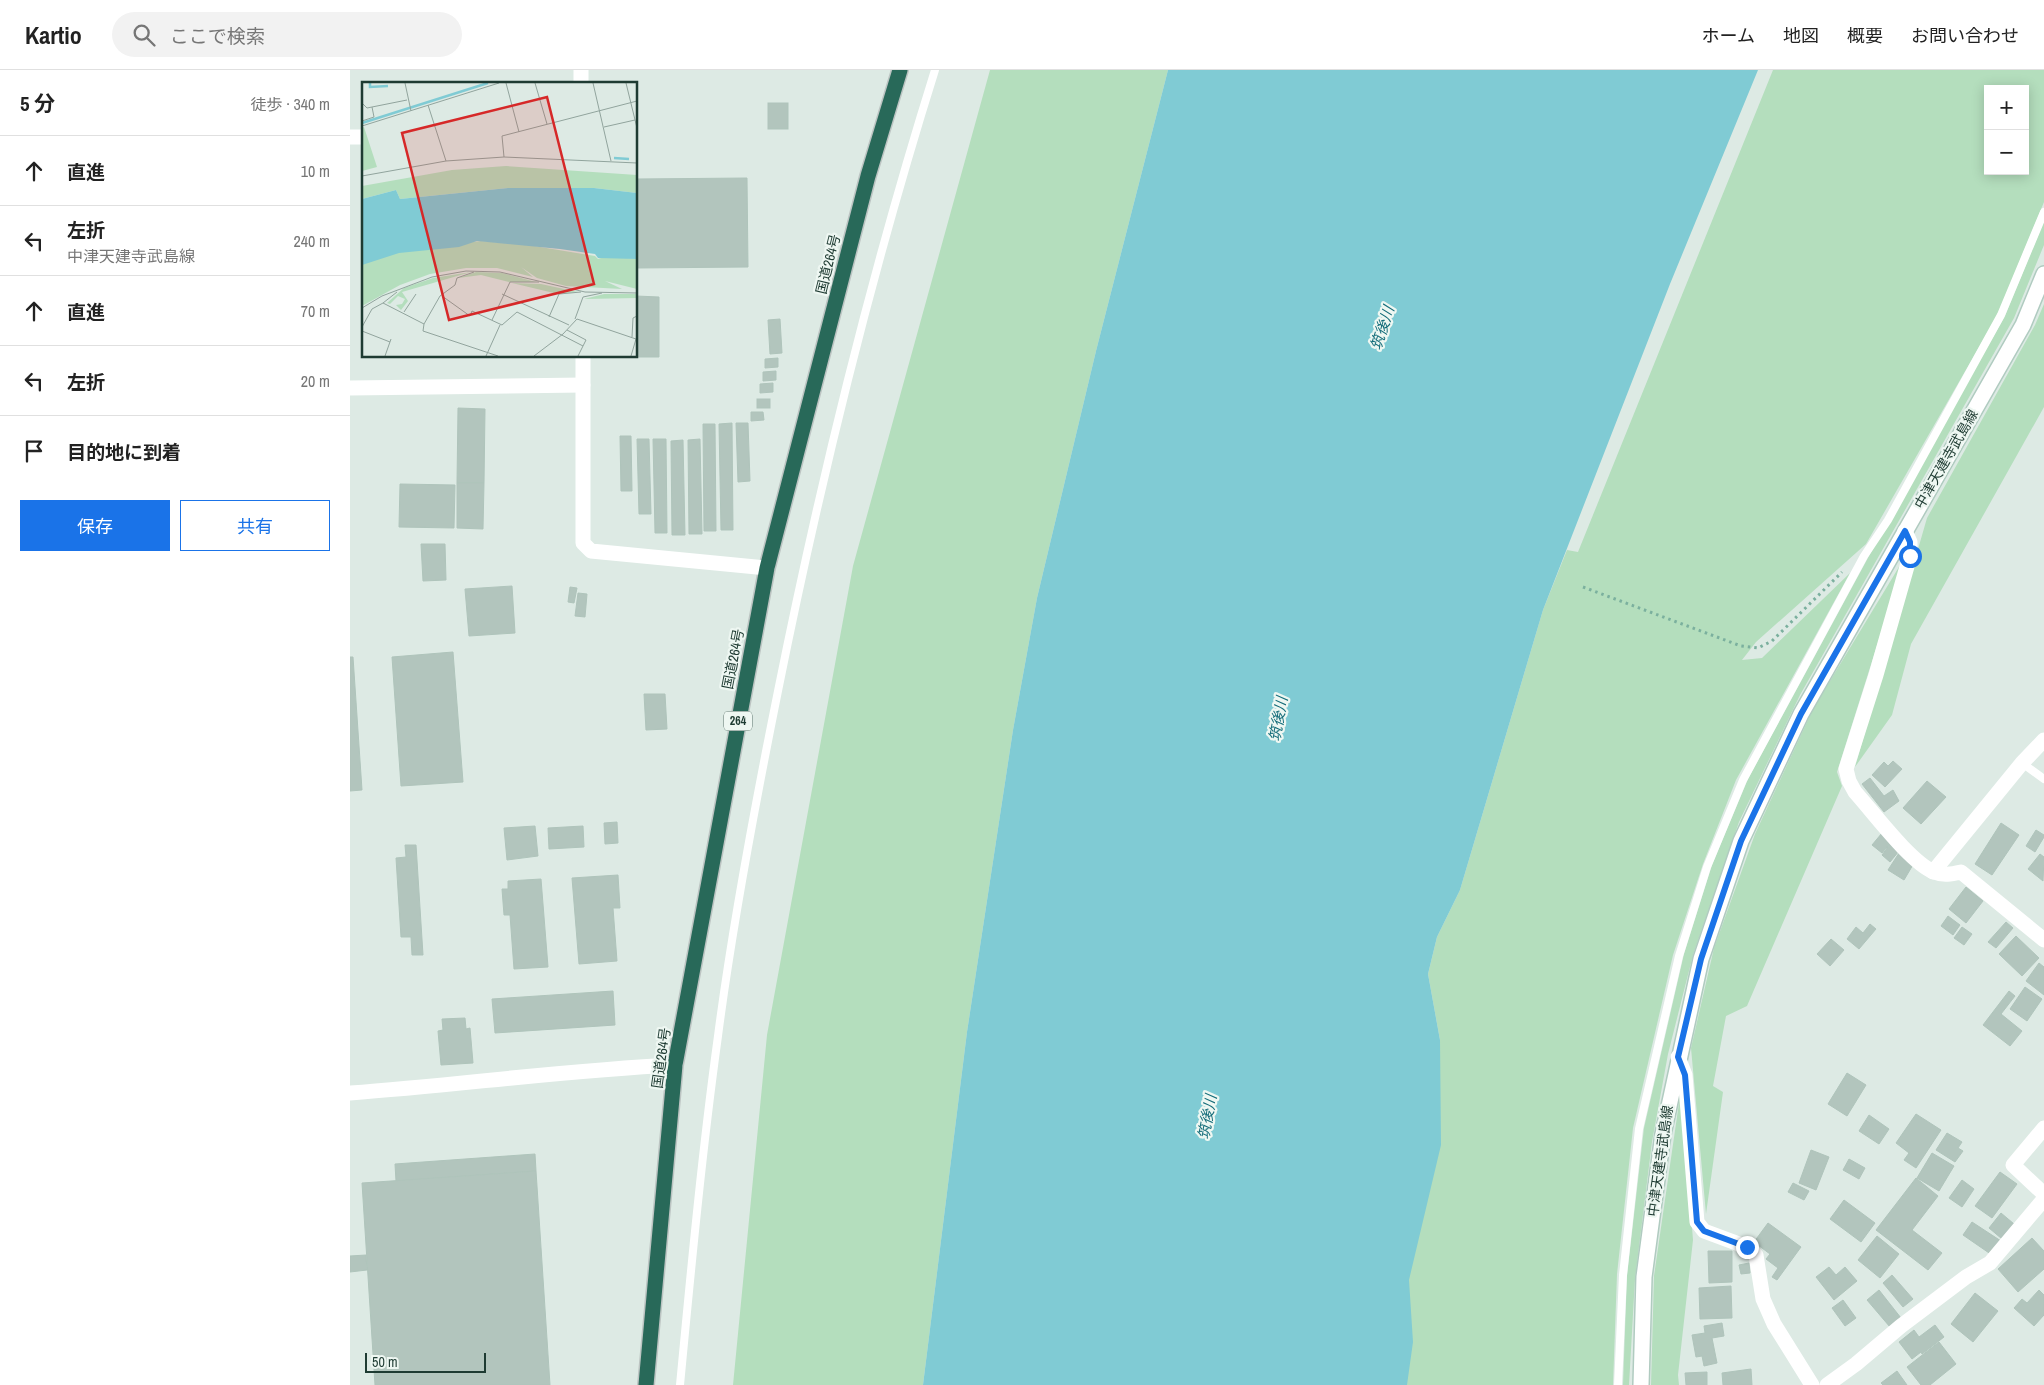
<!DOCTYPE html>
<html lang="ja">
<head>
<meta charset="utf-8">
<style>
	:root { --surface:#fff; --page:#f2f2f2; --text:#222; --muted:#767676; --line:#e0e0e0; --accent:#1a73e8 }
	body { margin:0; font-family:"Archivo Narrow","Noto Sans JP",sans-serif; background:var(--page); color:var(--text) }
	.controls { position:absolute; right:15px; top:15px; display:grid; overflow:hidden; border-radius:0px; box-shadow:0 2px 12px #0003 }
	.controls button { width:45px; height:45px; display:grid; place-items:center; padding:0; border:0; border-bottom:1px solid var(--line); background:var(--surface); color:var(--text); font:25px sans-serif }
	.scale { position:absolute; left:15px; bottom:12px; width:121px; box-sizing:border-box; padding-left:5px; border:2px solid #1e3b32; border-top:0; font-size:14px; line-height:18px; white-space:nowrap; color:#1e3b32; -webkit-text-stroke:4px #eef7f2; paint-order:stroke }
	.stop { position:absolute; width:15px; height:15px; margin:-11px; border:4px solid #1a73e8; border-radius:50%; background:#fff }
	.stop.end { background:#1a73e8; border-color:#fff; box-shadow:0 1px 5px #0008 }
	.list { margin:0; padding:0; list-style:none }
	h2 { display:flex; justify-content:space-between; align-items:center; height:65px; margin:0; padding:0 20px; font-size:21px }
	h2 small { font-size:16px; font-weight:400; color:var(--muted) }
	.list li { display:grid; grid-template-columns:32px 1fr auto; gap:15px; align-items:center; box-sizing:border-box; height:70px; padding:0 20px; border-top:1px solid var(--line) }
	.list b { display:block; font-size:19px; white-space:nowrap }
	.list p { margin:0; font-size:16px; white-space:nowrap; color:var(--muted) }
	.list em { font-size:16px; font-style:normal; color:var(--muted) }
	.actions { display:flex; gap:10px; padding:15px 20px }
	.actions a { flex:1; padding:11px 0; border:1px solid var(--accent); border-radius:0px; text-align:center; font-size:18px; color:var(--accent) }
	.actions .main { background:var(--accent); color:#fff }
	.icon { flex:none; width:28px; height:28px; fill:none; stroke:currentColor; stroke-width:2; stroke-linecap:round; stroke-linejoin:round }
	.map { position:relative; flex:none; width:1694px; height:1315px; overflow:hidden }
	header { display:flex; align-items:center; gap:30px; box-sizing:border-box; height:70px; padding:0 25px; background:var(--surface); border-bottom:1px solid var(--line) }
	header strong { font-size:24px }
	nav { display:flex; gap:28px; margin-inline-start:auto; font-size:18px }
	.search { width:350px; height:45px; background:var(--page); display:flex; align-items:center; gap:12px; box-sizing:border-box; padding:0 18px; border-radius:28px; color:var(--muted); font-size:19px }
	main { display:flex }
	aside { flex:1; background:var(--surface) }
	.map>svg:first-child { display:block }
	.green { fill:#b4debd; fill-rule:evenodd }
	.water { fill:#80cbd4 }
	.building { fill:#b2c5bd; stroke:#afc4bb }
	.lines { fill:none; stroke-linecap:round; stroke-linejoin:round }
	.secondary-casing { stroke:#b0cbc0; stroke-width:18 }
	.highway-casing { stroke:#bcc4c2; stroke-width:18 }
	.path { stroke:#7bb09e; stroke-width:3; stroke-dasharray:2.5 4; stroke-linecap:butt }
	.lane { stroke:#fff; stroke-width:8 }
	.street { stroke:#fff; stroke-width:15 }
	.secondary { stroke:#fff; stroke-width:15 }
	.highway { stroke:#286959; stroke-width:15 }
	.route { stroke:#1a73e8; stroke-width:6 }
	.labels { text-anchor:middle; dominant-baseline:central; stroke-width:4.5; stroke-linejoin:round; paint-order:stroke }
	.shield { fill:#eef7f2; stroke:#5c736c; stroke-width:1 }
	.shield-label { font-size:12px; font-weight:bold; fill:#1e3b32 }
	.street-label { font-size:14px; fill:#1e3b32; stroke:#eef7f2 }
	.water-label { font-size:15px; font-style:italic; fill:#156d7a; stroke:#eef7f2 }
	.inset-river { fill:none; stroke:#80cbd4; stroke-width:2.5 }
	.inset-road { fill:none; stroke:#91a49d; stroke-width:1 }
	.view { fill:#d62828; fill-opacity:0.15; stroke:#d62828; stroke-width:2.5 }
	.inset-edge { fill:none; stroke:#1e3b32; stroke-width:2.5 }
</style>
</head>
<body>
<header>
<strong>Kartio</strong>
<div class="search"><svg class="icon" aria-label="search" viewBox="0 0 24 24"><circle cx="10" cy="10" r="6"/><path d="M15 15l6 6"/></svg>ここで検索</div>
<nav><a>ホーム</a><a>地図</a><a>概要</a><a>お問い合わせ</a></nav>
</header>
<main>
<aside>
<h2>5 分<small>徒歩 · 340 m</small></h2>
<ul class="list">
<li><svg class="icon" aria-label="ahead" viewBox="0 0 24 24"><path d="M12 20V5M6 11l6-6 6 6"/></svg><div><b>直進</b></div><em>10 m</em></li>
<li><svg class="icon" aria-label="left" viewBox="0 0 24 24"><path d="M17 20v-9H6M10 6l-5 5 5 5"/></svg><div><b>左折</b><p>中津天建寺武島線</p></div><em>240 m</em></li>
<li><svg class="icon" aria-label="ahead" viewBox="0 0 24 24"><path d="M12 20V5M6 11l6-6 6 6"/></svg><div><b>直進</b></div><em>70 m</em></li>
<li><svg class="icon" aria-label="left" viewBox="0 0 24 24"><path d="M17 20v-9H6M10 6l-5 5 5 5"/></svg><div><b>左折</b></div><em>20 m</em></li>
<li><svg class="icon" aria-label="arrive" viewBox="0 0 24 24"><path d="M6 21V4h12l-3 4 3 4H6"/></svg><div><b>目的地に到着</b></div></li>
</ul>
<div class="actions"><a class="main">保存</a><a>共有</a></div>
</aside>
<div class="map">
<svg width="1694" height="1315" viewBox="0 0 1694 1315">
	<rect width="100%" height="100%" fill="#ddeae4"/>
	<g class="green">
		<polygon points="640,0 818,0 746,281 687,528 663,660 617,962 573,1315 383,1315 417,965 503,496"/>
		<path d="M 1423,0 L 1694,0 L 1694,132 L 1648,244 L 1516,474 L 1406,572 L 1392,590 L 1412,588 L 1500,503 L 1386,710 L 1353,794 L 1323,885 L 1283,1058 L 1267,1204 L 1263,1315 L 1050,1315 L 1035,1180 L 1090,970 L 1078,904 L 1087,867 L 1110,820 L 1193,540 L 1217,480 L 1228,482 ZM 1638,19 L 1675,19 L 1675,101 L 1638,101 Z"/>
		<polygon points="1694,151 1694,175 1664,248 1450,625 1389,752 1343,885 1318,984 1302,1072 1285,1209 1279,1315 1273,1315 1277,1206 1294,1058 1334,884 1362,795 1398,709 1519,486 1655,246"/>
		<polygon points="1694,234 1694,337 1561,574 1542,645 1505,697 1577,448 1685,255"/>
		<polygon points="1555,487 1487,702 1492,716 1397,936 1376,946 1363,1016 1373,1022 1356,1144 1341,978 1364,878 1405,764 1463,639"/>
		<polygon points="1331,1019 1343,1170 1328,1305 1329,1315 1301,1315 1304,1206"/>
	</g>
	<polygon class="water" points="818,0 1408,0 1320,214 1193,540 1110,820 1087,867 1078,904 1090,970 1091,1075 1059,1210 1063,1272 1057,1315 573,1315 617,962 663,660 687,528 746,281"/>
	<g class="building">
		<rect x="418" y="33" width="20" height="26"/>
		<polygon points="397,108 398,197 286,198 286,109"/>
		<polygon points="286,226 309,227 309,287 268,287 286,286"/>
		<polygon points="430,249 432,283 420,284 418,250"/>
		<polygon points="428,288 428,297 415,298 415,289"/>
		<polygon points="426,301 426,310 413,311 413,302"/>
		<polygon points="423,313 423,322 410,323 410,314"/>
		<rect x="407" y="329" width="13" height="9"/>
		<polygon points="108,338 135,339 134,413 107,413"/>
		<polygon points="401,342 413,342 414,350 401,351"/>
		<polygon points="382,353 383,460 371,460 369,354"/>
		<polygon points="386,353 398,353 400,411 388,412"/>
		<polygon points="353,354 365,354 366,461 354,461"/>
		<polygon points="270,366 281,366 282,421 271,421"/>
		<polygon points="287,369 299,369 301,444 289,444"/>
		<polygon points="303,369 316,369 317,463 305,463"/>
		<polygon points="350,369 352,464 339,464 338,370"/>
		<polygon points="333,370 335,465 322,465 321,371"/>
		<polygon points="107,413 134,413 133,459 107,458"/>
		<polygon points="50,414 105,415 104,458 49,457"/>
		<polygon points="71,474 95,474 96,510 73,511"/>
		<polygon points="162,516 165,563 119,566 115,519"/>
		<polygon points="220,517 227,518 224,533 218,532"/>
		<polygon points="228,523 237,524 235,547 225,546"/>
		<polygon points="103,582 113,712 51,716 42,587"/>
		<polygon points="0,587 3,587 12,720 0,721"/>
		<polygon points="294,624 315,624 317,659 296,660"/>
		<polygon points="1543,691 1552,699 1535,717 1522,705 1534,692 1538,696"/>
		<polygon points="1520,708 1534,726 1543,720 1549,731 1534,742 1512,714"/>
		<polygon points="1577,711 1596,727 1571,754 1553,738"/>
		<polygon points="267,752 268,773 255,774 254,753"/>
		<polygon points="1651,753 1669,765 1642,805 1625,794"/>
		<polygon points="185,756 188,786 157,790 154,758"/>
		<polygon points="233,756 234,777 199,779 198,758"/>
		<polygon points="1686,760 1694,765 1694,767 1685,782 1676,776"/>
		<polygon points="1532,763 1542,771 1532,783 1522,775"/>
		<polygon points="1540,774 1549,781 1540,792 1532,785"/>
		<polygon points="55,775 66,775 73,885 62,885 61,867 51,867 46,788 56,787"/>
		<polygon points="1549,783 1564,793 1554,810 1538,800"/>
		<polygon points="1690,784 1694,787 1693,811 1678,799"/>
		<polygon points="268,805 270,838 263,838 267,891 229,894 222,808"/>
		<polygon points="191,809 198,897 164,899 160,845 154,845 152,819 158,819 158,811"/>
		<polygon points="1616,817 1633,831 1616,853 1599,839"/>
		<polygon points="1598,846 1610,855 1603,865 1591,856"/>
		<polygon points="1656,852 1663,858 1646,878 1638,872"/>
		<polygon points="1520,854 1526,859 1509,879 1497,869 1506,857 1513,863"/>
		<polygon points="1612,857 1622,864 1614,875 1604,868"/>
		<polygon points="1666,866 1689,888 1672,906 1649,884"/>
		<polygon points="1481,869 1494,880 1480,896 1467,884"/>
		<polygon points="1689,893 1694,897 1694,925 1676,911"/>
		<polygon points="1675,917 1692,929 1677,951 1660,939"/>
		<polygon points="263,921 265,955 145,963 142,929"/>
		<polygon points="1659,921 1665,926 1651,944 1672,961 1660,976 1633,955"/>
		<polygon points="115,948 116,959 120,958 123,993 91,995 88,961 93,960 92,949"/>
		<polygon points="1497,1003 1516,1015 1497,1046 1478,1034"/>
		<polygon points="1566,1044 1591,1060 1566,1098 1554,1090 1559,1083 1546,1073"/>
		<polygon points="1519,1045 1539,1059 1529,1074 1509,1061"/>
		<polygon points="1597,1063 1612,1072 1608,1078 1613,1081 1605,1092 1586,1080"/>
		<polygon points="1461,1080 1479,1087 1466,1120 1449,1113"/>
		<polygon points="1582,1083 1604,1096 1589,1121 1567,1108"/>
		<polygon points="185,1084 186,1101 46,1111 45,1094"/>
		<polygon points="1499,1089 1515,1098 1509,1109 1493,1100"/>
		<polygon points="186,1101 200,1315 25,1315 12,1113"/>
		<polygon points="1650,1102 1667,1114 1642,1148 1625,1136"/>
		<polygon points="1566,1108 1588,1126 1562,1160 1592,1183 1578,1200 1526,1160"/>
		<polygon points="1612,1110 1624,1119 1612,1137 1599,1128"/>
		<polygon points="1443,1113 1459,1121 1454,1130 1438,1122"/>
		<polygon points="1494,1130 1525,1153 1511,1172 1480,1149"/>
		<polygon points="1651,1143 1670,1159 1658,1174 1639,1158"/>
		<polygon points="1622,1152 1651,1171 1642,1185 1613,1165"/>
		<polygon points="1418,1153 1451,1177 1427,1210 1422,1207 1428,1198 1416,1189 1420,1184 1404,1172"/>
		<polygon points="1527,1166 1549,1184 1530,1208 1508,1190"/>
		<polygon points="1682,1168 1694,1181 1694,1199 1668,1222 1648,1199"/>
		<polygon points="1358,1181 1382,1181 1382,1212 1359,1213"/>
		<polygon points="16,1185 17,1200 0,1202 0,1186"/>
		<polygon points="1399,1193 1400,1203 1391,1204 1389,1195"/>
		<polygon points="1479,1197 1486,1205 1495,1197 1507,1211 1484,1230 1466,1207"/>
		<polygon points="1542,1205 1563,1229 1553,1237 1533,1213"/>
		<polygon points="1381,1216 1382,1248 1350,1249 1349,1218"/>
		<polygon points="1529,1220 1551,1248 1540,1257 1517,1230"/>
		<polygon points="1689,1220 1694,1225 1694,1245 1684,1256 1664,1238 1672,1229 1677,1233"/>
		<polygon points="1625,1223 1648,1241 1623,1272 1601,1254"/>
		<polygon points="1493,1230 1506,1248 1495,1256 1482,1238"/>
		<polygon points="1372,1253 1374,1266 1362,1268 1367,1293 1354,1296 1352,1286 1346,1287 1342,1265 1355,1263 1354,1256"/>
		<polygon points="1585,1255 1594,1267 1572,1284 1571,1282 1562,1289 1549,1272 1564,1260 1569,1267"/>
		<polygon points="1589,1272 1606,1294 1580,1315 1571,1315 1557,1297"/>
		<polygon points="1401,1299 1402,1315 1373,1315 1372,1303"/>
		<polygon points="1547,1301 1557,1315 1533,1315 1531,1313"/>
		<polygon points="1357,1302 1357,1315 1336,1315 1335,1303"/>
	</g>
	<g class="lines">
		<g class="secondary-casing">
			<polyline id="secondary" points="1291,1315 1294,1207 1313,1064 1351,889 1391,771 1451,644 1673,255 1694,204"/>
		</g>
		<g class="highway-casing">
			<polyline id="highway" points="296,1315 325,995 417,498 518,106 550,0"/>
		</g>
		<polyline class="path" points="1233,517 1391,576 1408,578 1422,571 1492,502"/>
		<g class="lane">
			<polyline points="1672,693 1694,709"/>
			<path d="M 330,1315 C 341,1199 352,1082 368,966 C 383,850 405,735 428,621 C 470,412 521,204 585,0"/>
			<polyline points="1268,1315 1273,1205 1289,1059 1329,886 1357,797 1393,710 1514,486 1538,450 1651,245 1694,142"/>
		</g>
		<g class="street">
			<polyline points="231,0 231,14"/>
			<polyline points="0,67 14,67"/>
			<polyline points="233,286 233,473 241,481 417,498"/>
			<polyline points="0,318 233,315"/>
			<path d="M 1555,461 L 1560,472 L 1560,486 L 1526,605 L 1496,699 L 1499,711 L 1505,722 C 1524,743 1560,792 1584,802 C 1593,806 1602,804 1611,802 L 1694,870"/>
			<polyline points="1583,802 1672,693 1694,670"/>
			<polyline points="1328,987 1335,1005 1347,1152 1354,1161 1397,1177 1406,1185 1413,1229 1424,1254 1462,1315"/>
			<path d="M 0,1023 C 109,1015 217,1000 325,995"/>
			<polyline points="1694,1058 1663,1095 1694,1124"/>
			<polyline points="1477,1315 1506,1294 1551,1256 1616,1207 1640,1193 1694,1129"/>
		</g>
		<use href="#secondary" class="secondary"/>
		<use href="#highway" class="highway"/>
	</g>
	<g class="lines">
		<polyline class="route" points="1397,1177 1354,1161 1347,1152 1335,1005 1328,987 1351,889 1391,771 1451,644 1555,461 1560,472 1560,486"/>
	</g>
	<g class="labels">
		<rect class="shield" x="374" y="641.5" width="28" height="19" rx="4"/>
		<g class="shield-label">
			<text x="388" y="651">264</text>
		</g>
		<g class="street-label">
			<text transform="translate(478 194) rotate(-76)">国道264号</text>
			<text transform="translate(1596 389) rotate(-60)">中津天建寺武島線</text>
			<text transform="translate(383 589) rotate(-79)">国道264号</text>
			<text transform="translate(311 988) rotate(-82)">国道264号</text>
			<text transform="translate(1310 1091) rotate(-82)">中津天建寺武島線</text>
		</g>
		<g class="water-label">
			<text transform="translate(1032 258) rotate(-72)">筑後川</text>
			<text transform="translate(928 649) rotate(-80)">筑後川</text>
			<text transform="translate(857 1047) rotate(-80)">筑後川</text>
		</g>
	</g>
	<g transform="translate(12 12)">
		<rect width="275" height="275" fill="#ddeae4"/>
		<path d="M 2,45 L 15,85 L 0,89 L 0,46 ZM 144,84 L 275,93 L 275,111 L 232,106 L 146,106 L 38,117 L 34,108 L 0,117 L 0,104 L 90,88 ZM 119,159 L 166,163 L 233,174 L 236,177 L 245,174 L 275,177 L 275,207 L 243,199 L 260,207 L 204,204 L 175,196 L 159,185 L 171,195 L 135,186 L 104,186 L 68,192 L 38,203 L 0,224 L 0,182 L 37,168 ZM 109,190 L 40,210 L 46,219 L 39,228 L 34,223 L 40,222 L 43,217 L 36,214 L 28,222 L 25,221 L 42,206 L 71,196 ZM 114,190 L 140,191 L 174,200 L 147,200 L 119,193 L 96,196 ZM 150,201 L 179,202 L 216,210 L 196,212 ZM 242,212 L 275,212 L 275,216 L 222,217 Z" fill="#b4debd"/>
		<path d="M 146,106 L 232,106 L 275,111 L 275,177 L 236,176 L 233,172 L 198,167 L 115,159 L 97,165 L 37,171 L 0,183 L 0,117 L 34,108 L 38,117 Z" fill="#80cbd4"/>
		<path class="inset-river" d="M 8,1 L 8,5 L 26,4M 0,41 L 126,1M 252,76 L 267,77"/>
		<path class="inset-road" d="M 43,1 L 49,29M 144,1 L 157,50M 173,1 L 185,42M 231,1 L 249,79M 264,1 L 275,46M 0,21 L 5,26 L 45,18M 66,23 L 84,79M 0,39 L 12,35 L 10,25M 0,44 L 137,1M 242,45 L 273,38M 142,75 L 140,54 L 275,19M 0,94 L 84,79 L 142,75 L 275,81M 35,210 L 21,221 L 62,242 L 61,249 L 136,274M 140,212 L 207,243M 80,214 L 108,234 L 110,229 L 140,243 L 155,230 L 221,264M 0,226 L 20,214 L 70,195 L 104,189 L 138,190 L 223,210 L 275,211M 42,230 L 54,212M 187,235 L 197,212 L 219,210M 213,237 L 221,215 L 240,211M 130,238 L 148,200 L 177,200M 62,242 L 78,214 L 93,203 L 95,196 L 112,190M 0,245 L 10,227 L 21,221M 205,248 L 224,258 L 216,274M 0,249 L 28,260M 270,255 L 271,236 L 275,234M 23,274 L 29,257M 124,274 L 138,243M 172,274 L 201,252 L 215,237 L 274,257 L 269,274"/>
		<path class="view" d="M 185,15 L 232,202 L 87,238 L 40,51 Z"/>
		<rect width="275" height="275" class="inset-edge"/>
	</g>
</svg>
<div class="controls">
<button>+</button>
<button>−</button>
</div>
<div class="scale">50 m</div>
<div class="stop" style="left:1560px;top:486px"></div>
<div class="stop end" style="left:1397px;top:1177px"></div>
</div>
</main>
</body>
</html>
